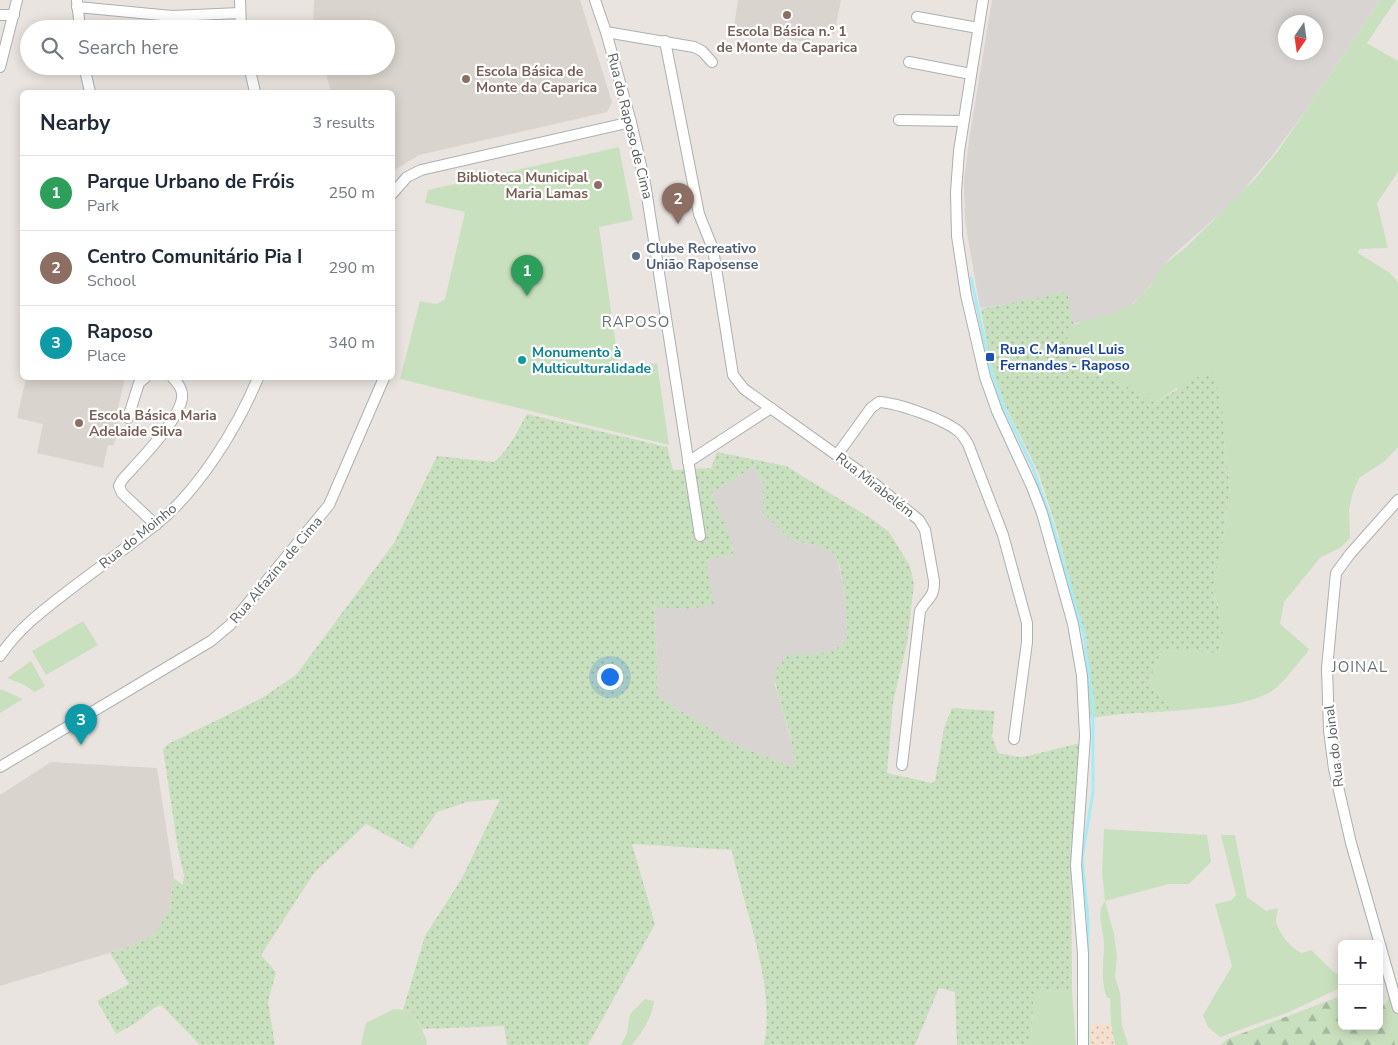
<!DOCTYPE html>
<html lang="en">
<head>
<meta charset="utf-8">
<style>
	:root { --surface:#fff; --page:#f6f6f7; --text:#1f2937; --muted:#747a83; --line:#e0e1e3; --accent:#d53a60 }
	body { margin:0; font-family:"Nunito Sans",sans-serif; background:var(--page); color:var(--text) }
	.controls { position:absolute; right:15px; bottom:15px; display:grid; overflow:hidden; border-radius:8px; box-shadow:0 2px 12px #0003 }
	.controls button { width:45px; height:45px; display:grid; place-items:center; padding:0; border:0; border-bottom:1px solid var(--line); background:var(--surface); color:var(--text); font:25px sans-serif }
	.compass { position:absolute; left:1278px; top:15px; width:45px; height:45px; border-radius:50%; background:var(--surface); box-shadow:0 2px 12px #0003; rotate:193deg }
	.you { position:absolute; left:609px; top:676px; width:18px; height:18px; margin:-12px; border:4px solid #fff; border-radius:50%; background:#1a73e8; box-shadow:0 0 0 8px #1a73e833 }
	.badge { display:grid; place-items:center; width:32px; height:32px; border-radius:50%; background:var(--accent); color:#fff; font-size:16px; font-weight:700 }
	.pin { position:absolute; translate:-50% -41px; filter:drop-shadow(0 1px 2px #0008) }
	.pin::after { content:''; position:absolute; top:26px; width:18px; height:15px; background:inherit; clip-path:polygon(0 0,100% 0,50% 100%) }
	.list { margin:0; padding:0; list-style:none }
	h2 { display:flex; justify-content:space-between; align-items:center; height:65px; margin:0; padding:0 20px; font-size:21px }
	h2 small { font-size:16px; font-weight:400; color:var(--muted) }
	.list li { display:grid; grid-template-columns:32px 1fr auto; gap:15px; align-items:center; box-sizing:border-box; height:75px; padding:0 20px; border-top:1px solid var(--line) }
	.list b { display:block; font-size:19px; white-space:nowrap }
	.list p { margin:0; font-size:16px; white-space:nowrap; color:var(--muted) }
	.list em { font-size:16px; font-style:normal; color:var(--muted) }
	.icon { flex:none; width:28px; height:28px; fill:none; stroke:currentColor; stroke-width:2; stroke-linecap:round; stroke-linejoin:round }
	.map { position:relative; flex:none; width:1398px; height:1045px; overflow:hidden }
	.search { position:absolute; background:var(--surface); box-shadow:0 2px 12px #0003; left:20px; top:20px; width:375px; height:55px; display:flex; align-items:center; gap:12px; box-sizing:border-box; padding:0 18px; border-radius:28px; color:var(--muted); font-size:19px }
	.panel { position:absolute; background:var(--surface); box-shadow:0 2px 12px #0003; left:20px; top:90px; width:375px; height:290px; border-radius:8px }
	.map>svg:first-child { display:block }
	.industrial { fill:#d8d4d2; fill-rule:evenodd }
	.education { fill:#dad4ce }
	.green { fill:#c9e0be }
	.forest { fill:url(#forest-firs) }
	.sand { fill:url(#sand-dots) }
	.garden { fill:url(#garden-dots); fill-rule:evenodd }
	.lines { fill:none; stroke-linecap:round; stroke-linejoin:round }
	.stream { stroke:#a5ecf5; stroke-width:3 }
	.street-casing { stroke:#abb0b1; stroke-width:12 }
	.street { stroke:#fff; stroke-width:10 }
	.education-dot { fill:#8d6e63; stroke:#fff; stroke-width:2 }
	.service-dot { fill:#5c6f8a; stroke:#fff; stroke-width:2 }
	.transit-dot { fill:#1a4fb4; stroke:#fff; stroke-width:2 }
	.culture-dot { fill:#0f9aa8; stroke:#fff; stroke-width:2 }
	.labels { text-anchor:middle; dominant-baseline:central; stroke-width:4.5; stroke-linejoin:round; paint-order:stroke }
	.education-label { font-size:14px; font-weight:bold; fill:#785e54; stroke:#fff; text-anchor:start }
	.street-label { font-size:14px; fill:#595e5f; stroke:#fff }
	.service-label { font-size:14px; font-weight:bold; fill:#4e5e75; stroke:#fff; text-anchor:start }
	.transit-label { font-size:14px; font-weight:bold; fill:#164399; stroke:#fff; text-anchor:start }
	.culture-label { font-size:14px; font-weight:bold; fill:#0d838f; stroke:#fff; text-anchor:start }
	.neighbourhood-label { font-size:15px; letter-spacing:1px; fill:#6a7071; stroke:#fff }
</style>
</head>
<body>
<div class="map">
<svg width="1398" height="1045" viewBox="0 0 1398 1045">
	<defs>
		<pattern id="forest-firs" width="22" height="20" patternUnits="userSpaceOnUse" patternTransform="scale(1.25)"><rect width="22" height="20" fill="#c9e0be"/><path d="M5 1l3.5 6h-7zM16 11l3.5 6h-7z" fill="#a6b99e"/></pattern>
		<pattern id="sand-dots" width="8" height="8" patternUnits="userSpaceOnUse" patternTransform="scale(1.25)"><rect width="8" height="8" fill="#f5e0d0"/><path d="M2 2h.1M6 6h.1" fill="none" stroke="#c9b9ac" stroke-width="1.8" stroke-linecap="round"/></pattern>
		<pattern id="garden-dots" width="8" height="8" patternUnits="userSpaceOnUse" patternTransform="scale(1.25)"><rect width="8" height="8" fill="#c9e0be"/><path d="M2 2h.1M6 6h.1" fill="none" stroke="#a6b99e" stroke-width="1.8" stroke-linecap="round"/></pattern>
	</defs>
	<rect width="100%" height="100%" fill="#eae4e0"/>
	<g class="industrial">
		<path d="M 992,0 L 1381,0 L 1306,110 L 1273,155 L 1236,199 L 1169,259 L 1154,281 L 1141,296 L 1127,308 L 1116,313 L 1073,324 L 1067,296 L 980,308 L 965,221 L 964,180 L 969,140 ZM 1286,22 L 1316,22 L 1316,52 L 1286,52 Z"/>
		<polygon points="753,467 763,481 763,513 790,539 830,550 837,557 844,590 848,635 842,645 832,651 816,654 789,654 775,685 795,754 793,767 738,746 658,697 655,606 691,609 698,607 706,561 712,558 733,556 732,541 710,493"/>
	</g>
	<g class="education">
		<polygon points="314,0 580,0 612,102 607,112 419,155 393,171 392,92 331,92 324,66 386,66 386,29 314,29 313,23"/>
		<polygon points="738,0 841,0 834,34 812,30 809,42 733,32"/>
		<polygon points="26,378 125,378 115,421 119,423 114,445 108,445 103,468 37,453 43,424 17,418"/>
		<polygon points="51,762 157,768 174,877 169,910 154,935 129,947 0,986 0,795"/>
	</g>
	<g class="green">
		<path d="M 1381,0 L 1396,0 L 1367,43 L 1398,61 L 1398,172 L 1377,203 L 1388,248 L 1359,249 L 1358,253 L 1390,273 L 1398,282 L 1398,447 L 1385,461 L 1359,478 L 1353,492 L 1349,509 L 1350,538 L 1340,548 L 1321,557 L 1316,563 L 1284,602 L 1280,624 L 1309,649 L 1306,654 C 1297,664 1282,685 1272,691 C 1247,707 1201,708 1172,711 L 1150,683 L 1151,676 L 1163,650 L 1219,653 L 1223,636 L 1217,602 L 1212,590 L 1222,546 L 1230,487 L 1224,442 L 1177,388 L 1155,403 C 1134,391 1112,376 1087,374 L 1079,362 L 1064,330 L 1083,321 L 1116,313 L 1134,303 L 1150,286 L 1165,264 L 1186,247 L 1254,180 L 1278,151 Z"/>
		<polygon points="619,147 633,220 599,227 619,367 657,363 669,445 400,379 420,301 437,304 445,299 465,212 425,203 428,190"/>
		<polygon points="83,621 98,645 46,675 32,651"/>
		<polygon points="31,661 45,686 35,692 24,685 7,678"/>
		<polygon points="1,689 23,699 0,713 0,691"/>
		<path d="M 1104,829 L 1207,835 L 1211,862 L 1189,884 L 1169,884 L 1105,901 L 1114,934 L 1117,957 L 1115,977 L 1120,993 L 1122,1025 L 1128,1045 L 1115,1045 L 1111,1024 L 1110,998 L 1107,998 C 1100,980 1104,962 1104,943 C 1104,930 1095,912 1105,901 L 1102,872 Z"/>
		<path d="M 1221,835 L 1235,835 L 1247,897 L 1266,911 L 1278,908 C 1278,911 1276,917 1276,921 C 1278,932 1291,949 1302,953 L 1311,950 L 1336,974 L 1342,970 L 1342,987 L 1287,1013 L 1220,1037 L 1208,1027 L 1203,1015 L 1232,966 L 1215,904 L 1232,900 L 1236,895 Z"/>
		<polygon points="1396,979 1398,984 1398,1045 1395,1045 1386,1004"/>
		<polygon points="1072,991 1076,1045 1024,1045 1031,1039 1034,992"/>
		<path d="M 645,999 L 654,1001 C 652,1018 642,1032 632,1045 L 621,1045 L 627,1033 L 630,1014 Z"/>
		<polygon points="394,1009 412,1011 426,1038 427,1045 361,1045 366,1023"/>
	</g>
	<polygon class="forest" points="1338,997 1342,1026 1379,1026 1379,1007 1386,1004 1395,1045 1221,1045 1227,1039"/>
	<polygon class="sand" points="1090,1024 1111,1024 1115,1045 1090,1045"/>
	<g class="garden">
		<path d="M 1067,292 L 1073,323 L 1075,325 L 1064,330 L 1079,362 L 1087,374 C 1112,376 1134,390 1155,403 L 1208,371 L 1213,374 L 1222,405 L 1224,442 L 1230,487 L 1222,546 L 1212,590 L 1217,602 L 1223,635 L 1219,653 L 1163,650 L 1151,676 L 1150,683 L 1172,711 L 1121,714 L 1081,719 L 1088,660 L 1086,635 L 1077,609 L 1057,530 L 1039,474 L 1003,401 L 990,361 L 981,309 Z"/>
		<path d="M 527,414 L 667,447 L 673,470 L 711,468 L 717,452 L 786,466 L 875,521 L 889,532 L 910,566 L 914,584 L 907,643 L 893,702 L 887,773 L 932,783 L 935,781 L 944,728 L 952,708 L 995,711 L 992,736 L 998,753 L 1019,757 L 1028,756 L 1080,743 L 1071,850 L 1072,991 L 1034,992 L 1031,1039 L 1024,1045 L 957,1045 L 955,992 L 939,988 L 915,1045 L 764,1045 C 774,998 754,936 742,891 C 739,877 734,863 732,850 L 632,844 L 655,924 L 588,1045 L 507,1045 L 504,1026 L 422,1029 L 412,1011 L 403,1010 L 425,936 L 462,878 L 500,799 L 467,802 L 437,812 L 412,849 L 366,824 L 314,873 L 261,955 L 276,972 L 268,1002 L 275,1045 L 200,1045 L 161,1005 L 154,1008 L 136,1023 L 116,1034 L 97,1001 L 129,984 L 110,953 L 129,947 L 154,935 L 169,910 L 174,878 L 183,885 L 184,875 L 178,849 L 163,749 L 168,744 L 262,698 L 296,675 L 394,543 L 437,456 L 494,462 C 510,448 517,432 527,414 ZM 753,467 L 763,481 L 763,513 L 790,539 L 830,550 L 837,557 L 840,568 L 844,590 L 848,635 L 842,645 L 832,651 L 816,654 L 789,654 L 775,671 C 775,704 797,734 793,767 L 738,746 L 658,697 L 655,607 L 691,609 L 714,604 L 706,561 L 712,558 L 733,556 L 732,541 L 711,493 Z"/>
	</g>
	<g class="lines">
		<polyline class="stream" points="971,278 989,362 1001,401 1033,468 1052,523 1084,635 1093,705 1093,792 1082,859 1088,919 1088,1045"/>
		<g class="street-casing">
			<g id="street">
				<polyline points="240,0 241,29"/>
				<polyline points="595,0 606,32 631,122 645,183 700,536"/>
				<polyline points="983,0 959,151 956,192 957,236 966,295 985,377 997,411 1032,487 1042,513 1073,624 1082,676 1085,736 1076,865 1083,954 1083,1045"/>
				<polyline points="77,1 80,29"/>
				<polyline points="77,7 172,16 240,13"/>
				<polyline points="0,15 14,15"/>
				<polyline points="917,17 978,28"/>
				<polyline points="606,32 694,47 702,51 712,62"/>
				<path d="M 665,41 L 699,214 L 713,249 L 733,375 L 744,389 L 859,471 L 919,520 L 925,530 L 934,581 C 935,598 926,599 920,611 L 902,765"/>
				<polyline points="909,62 971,74"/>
				<polyline points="84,66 90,92"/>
				<polyline points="249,66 255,92"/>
				<polyline points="0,67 17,0"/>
				<polyline points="899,120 963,121"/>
				<polyline points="392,194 407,177 421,170 631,122"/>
				<polyline points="128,418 139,383 145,378"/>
				<path d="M 837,455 L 871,408 L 879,402 C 898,403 943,419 958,431 C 962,434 965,439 968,444 L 1003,535 L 1027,623 L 1027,642 L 1014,739"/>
				<polyline points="688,462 771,408"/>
				<polyline points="1398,500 1350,554 1336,573 1327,668 1329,730 1334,769 1351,843 1398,1008"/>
				<path d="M 156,525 L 122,493 L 119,486 L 122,480 C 138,462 179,421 182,398 C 183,389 178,384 173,378"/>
				<path d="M 0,656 C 18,629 42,611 68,591 C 97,569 126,548 154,526 C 198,492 237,428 258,378"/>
				<polyline points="0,767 211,641 230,625 329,505 384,378"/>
			</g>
		</g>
		<use href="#street" class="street"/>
	</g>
	<g class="education-dot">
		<circle cx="787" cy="15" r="5"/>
		<circle cx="466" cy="79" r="5"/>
		<circle cx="598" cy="185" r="5"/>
		<circle cx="79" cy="423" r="5"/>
	</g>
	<circle class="service-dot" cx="636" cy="256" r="5"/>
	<rect class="transit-dot" x="985" y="352" width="10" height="10" rx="2.5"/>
	<circle class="culture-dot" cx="522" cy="360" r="5"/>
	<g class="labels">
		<g class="education-label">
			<text x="787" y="31" text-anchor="middle">Escola Básica n.º 1<tspan x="787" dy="16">de Monte da Caparica</tspan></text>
			<text x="476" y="71">Escola Básica de<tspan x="476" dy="16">Monte da Caparica</tspan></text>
			<text x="588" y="177" text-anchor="end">Biblioteca Municipal<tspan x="588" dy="16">Maria Lamas</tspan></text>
			<text x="89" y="415">Escola Básica Maria<tspan x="89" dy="16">Adelaide Silva</tspan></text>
		</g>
		<g class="street-label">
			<text transform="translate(630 126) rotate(76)">Rua do Raposo de Cima</text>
			<text transform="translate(875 485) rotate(38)">Rua Mirabelém</text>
			<text transform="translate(138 536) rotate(-39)">Rua do Moinho</text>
			<text transform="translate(276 570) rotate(-50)">Rua Alfazina de Cima</text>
			<text transform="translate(1334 746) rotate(-97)">Rua do Joinal</text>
		</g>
		<g class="service-label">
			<text x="646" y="248">Clube Recreativo<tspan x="646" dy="16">União Raposense</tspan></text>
		</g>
		<g class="transit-label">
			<text x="1000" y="349">Rua C. Manuel Luis<tspan x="1000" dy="16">Fernandes - Raposo</tspan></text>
		</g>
		<g class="culture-label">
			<text x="532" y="352">Monumento à<tspan x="532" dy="16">Multiculturalidade</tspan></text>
		</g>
		<g class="neighbourhood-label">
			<text x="636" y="322">RAPOSO</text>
			<text x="1360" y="667">JOINAL</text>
		</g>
	</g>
</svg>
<div class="controls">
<button>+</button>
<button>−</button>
</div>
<svg class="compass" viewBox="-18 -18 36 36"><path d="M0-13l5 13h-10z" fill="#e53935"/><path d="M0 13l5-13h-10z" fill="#747a83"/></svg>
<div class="you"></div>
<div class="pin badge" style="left:527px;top:296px;background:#2e9e5b">1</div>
<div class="pin badge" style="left:678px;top:224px;background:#8d6e63">2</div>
<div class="pin badge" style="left:81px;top:745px;background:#0f9aa8">3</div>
<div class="search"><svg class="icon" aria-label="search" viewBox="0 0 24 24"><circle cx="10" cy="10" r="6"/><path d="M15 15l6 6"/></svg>Search here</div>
<section class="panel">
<h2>Nearby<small>3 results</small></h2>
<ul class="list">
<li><span class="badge" style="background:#2e9e5b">1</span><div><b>Parque Urbano de Fróis</b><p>Park</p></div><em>250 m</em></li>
<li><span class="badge" style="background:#8d6e63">2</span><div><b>Centro Comunitário Pia I</b><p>School</p></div><em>290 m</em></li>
<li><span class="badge" style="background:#0f9aa8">3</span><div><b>Raposo</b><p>Place</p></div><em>340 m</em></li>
</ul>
</section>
</div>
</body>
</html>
